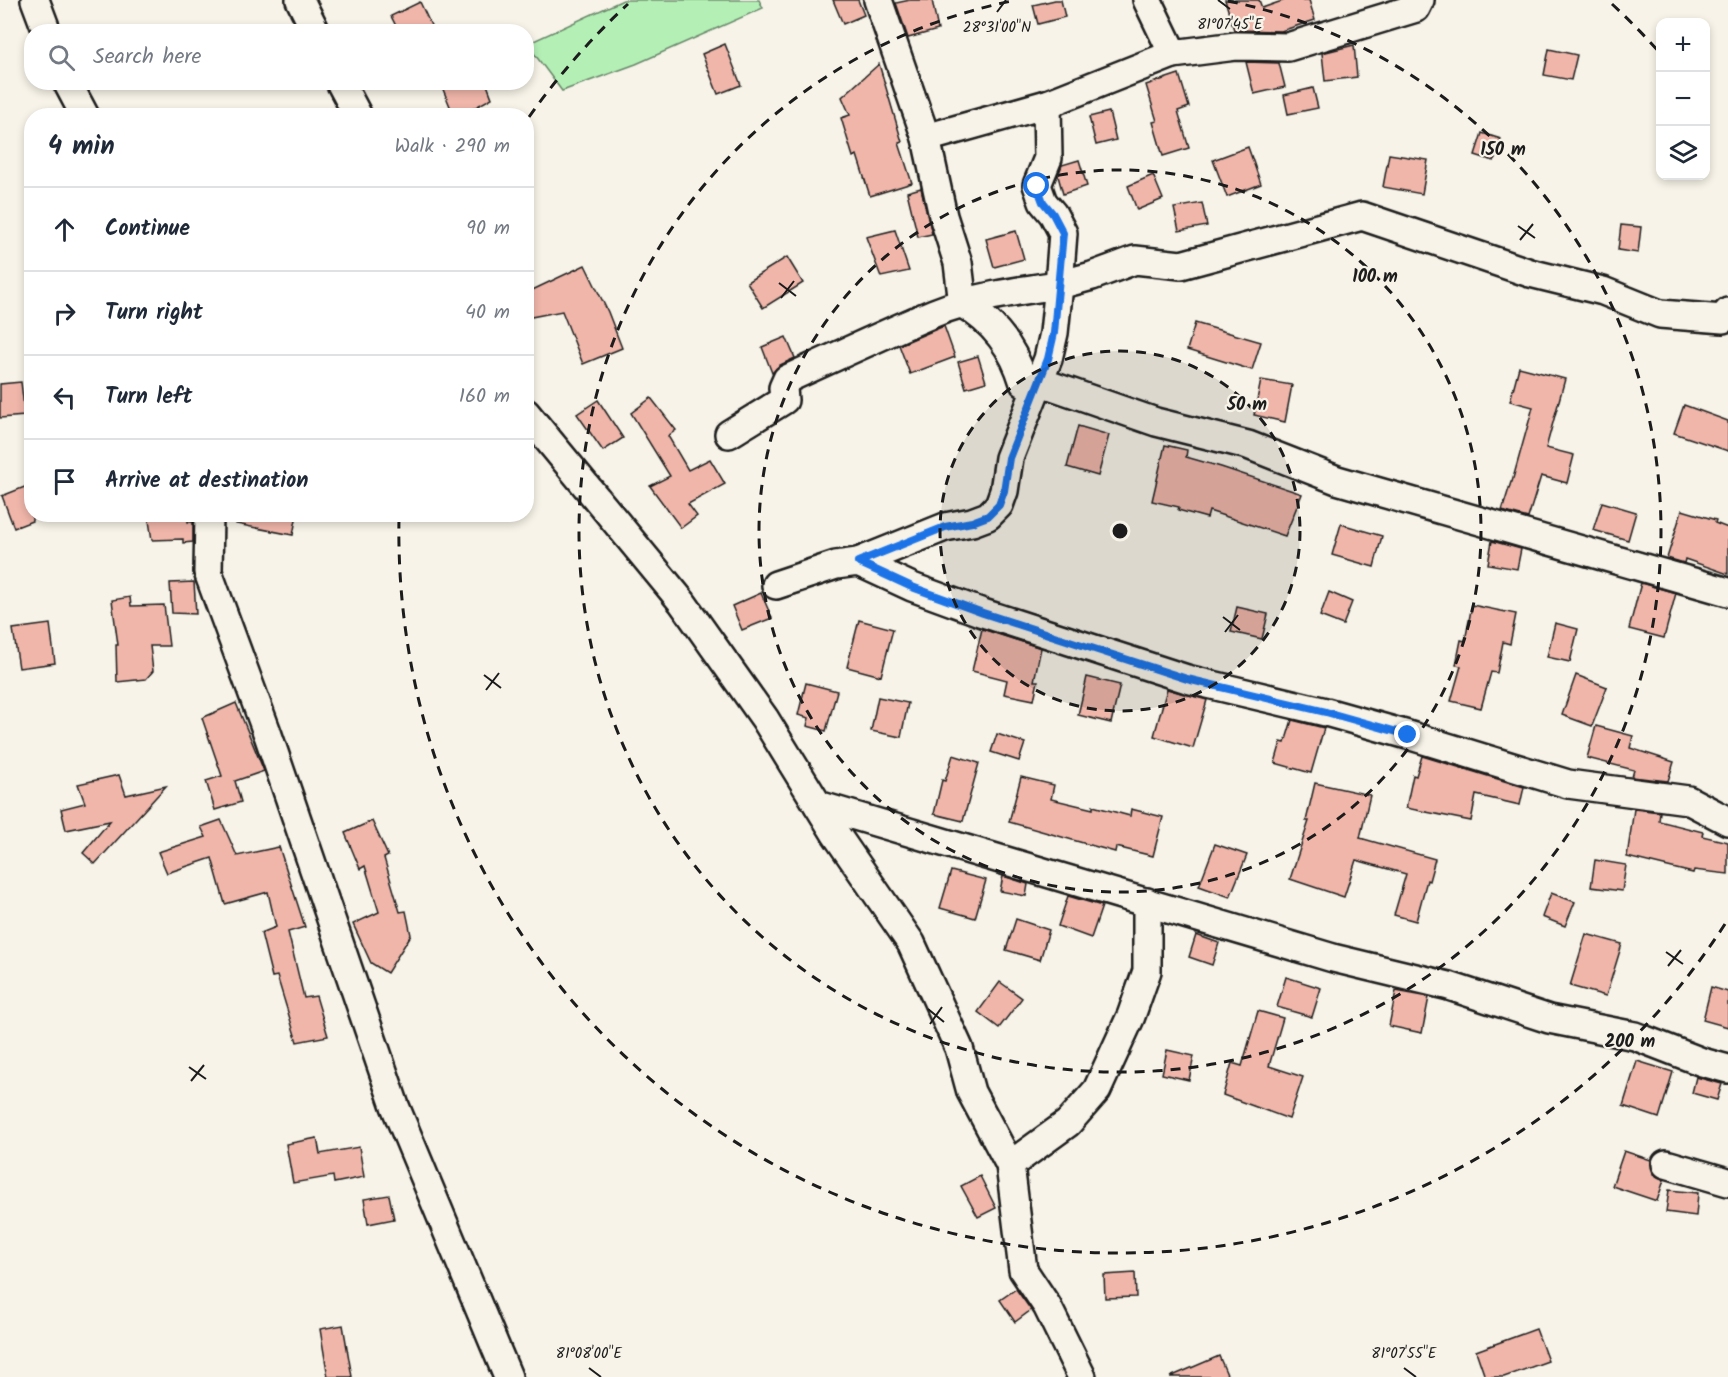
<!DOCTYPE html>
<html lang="en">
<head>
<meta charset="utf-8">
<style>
	:root { --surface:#fff; --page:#f2f2f3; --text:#1f2937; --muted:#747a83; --line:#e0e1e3 }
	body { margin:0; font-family:Kalam,sans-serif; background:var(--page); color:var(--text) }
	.controls { position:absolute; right:18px; top:18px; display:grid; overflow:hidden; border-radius:12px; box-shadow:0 3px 9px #0003 }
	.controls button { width:54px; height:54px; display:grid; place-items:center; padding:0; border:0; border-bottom:2px solid var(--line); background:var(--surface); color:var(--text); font:30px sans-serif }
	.stop { position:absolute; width:18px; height:18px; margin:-14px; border:4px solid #1a73e8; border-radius:50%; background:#fff }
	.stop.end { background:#1a73e8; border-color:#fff; box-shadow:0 2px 6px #0008 }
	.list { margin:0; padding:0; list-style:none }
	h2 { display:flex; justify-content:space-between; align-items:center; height:78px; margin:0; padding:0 24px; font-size:26px }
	h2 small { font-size:20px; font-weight:400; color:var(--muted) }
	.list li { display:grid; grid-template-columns:39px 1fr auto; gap:18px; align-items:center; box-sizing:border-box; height:84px; padding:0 24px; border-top:2px solid var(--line) }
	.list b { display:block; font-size:22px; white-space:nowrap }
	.list em { font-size:20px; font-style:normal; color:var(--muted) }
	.icon { flex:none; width:33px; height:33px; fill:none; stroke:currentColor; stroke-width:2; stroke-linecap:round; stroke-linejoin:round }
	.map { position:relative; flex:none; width:1728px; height:1377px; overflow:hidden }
	.search { position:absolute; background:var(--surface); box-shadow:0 3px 9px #0003; left:24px; top:24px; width:510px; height:66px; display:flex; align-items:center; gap:15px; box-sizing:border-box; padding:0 21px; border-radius:24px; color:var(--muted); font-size:22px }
	.panel { position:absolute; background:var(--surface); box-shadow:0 3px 9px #0003; left:24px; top:108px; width:510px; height:414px; border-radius:24px }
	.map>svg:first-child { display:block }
	.green { fill:#b4f0b6; stroke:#688669; stroke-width:1.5 }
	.building { fill:#f0b6aa; stroke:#1c1c1c; stroke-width:1.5 }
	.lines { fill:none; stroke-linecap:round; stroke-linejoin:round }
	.minor-casing { stroke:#1c1c1c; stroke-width:32 }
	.minor { stroke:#f7f3e8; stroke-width:27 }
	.route { stroke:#1a73e8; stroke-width:8 }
	.ticks { fill:none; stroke:#1c1c1c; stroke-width:2 }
	.ring { fill:none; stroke:#1c1c1c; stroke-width:3; stroke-dasharray:10 8 }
	.ticks-label { font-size:15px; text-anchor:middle; fill:#1c1c1c; stroke:#f7f3e8; stroke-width:4.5; stroke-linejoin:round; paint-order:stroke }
	.centre { fill:#1c1c1c; stroke:#f7f3e8; stroke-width:3 }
	.ring-label { font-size:18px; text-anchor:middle; font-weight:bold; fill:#1c1c1c; stroke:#f7f3e8; stroke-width:4.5; stroke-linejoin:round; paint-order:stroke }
</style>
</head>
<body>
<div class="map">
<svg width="1728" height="1377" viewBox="0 0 1728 1377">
	<rect width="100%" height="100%" fill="#f7f3e8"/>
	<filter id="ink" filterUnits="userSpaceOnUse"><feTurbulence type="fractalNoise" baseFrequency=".0167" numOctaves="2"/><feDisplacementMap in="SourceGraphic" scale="12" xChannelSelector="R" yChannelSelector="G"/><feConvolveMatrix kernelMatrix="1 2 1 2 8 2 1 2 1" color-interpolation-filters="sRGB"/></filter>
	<g filter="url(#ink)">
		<polygon class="green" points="623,0 759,0 763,8 636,64 562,91 527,44"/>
		<g class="building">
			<polygon points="833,0 858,0 864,15 843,24"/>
			<polygon points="910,0 932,0 938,30 908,38 896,3"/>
			<polygon points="1055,0 1061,0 1065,17 1038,24 1033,5"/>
			<polygon points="1225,0 1259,0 1262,8 1285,0 1309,0 1315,20 1281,31 1234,30"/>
			<polygon points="420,2 434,32 399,32 391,16"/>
			<polygon points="725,44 741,85 718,94 702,54"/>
			<polygon points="1354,45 1357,77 1325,81 1322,53"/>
			<polygon points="1549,49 1577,55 1571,80 1544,75"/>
			<polygon points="1246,62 1279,63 1285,87 1254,94"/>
			<polygon points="879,64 902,142 899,143 912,183 870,196 857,155 853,157 841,118 850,115 842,97"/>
			<polygon points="1179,74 1189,107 1178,111 1189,148 1163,156 1153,122 1157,121 1146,85"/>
			<polygon points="440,82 486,82 492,98 460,116 454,116"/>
			<polygon points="1313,88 1318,108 1288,114 1284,95"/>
			<polygon points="1109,112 1116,140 1096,145 1089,117"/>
			<polygon points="1482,133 1501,139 1494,161 1475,155"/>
			<polygon points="1248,147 1261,184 1227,197 1213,160"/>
			<polygon points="1389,154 1428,160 1422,194 1383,187"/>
			<polygon points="1079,160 1087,186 1063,194 1058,176 1062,165"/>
			<polygon points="1153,175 1163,199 1137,210 1128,186"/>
			<polygon points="921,188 932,234 918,237 907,192"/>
			<polygon points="1202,203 1207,226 1179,231 1174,208"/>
			<polygon points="1621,225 1641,227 1638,253 1618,250"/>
			<polygon points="895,230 909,271 881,277 866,237"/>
			<polygon points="1016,231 1024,259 994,267 986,239"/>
			<polygon points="787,257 803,283 763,308 747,282"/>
			<polygon points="585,265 608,312 622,348 583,364 562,311 526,318 526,293"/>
			<polygon points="1195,323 1261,342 1252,370 1187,350"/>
			<polygon points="944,326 955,357 910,374 899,345"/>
			<polygon points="786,337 795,358 780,365 772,373 762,347"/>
			<polygon points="978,356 986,382 966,388 958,362"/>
			<polygon points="1519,367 1565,379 1546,448 1574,455 1567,483 1541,476 1528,518 1502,511 1511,482 1512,482 1533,407 1510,401"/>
			<polygon points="1261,380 1292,385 1285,422 1254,415"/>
			<polygon points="21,382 25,416 0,418 0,384"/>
			<polygon points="651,398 676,430 668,436 688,470 710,459 725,484 688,504 697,516 681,528 650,486 670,476 631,413"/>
			<polygon points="598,400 623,438 603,451 577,414"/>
			<polygon points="1684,405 1728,421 1728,451 1674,433"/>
			<polygon points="1078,426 1109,435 1098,476 1067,467"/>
			<polygon points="1165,445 1187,450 1186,457 1221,467 1302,494 1285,536 1209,511 1207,518 1178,510 1179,507 1152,501"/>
			<polygon points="32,484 32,521 14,528 2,496"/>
			<polygon points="1602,502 1636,512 1628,540 1593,530"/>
			<polygon points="1682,510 1716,520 1715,523 1728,528 1728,574 1685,559 1684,563 1667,558"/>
			<polygon points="148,514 188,514 188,522 193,522 193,542 183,543 183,539 152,540"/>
			<polygon points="237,514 297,514 293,535 236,524"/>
			<polygon points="1341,524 1382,536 1374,567 1332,555"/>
			<polygon points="1492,541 1521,549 1517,569 1488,564"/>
			<polygon points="194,582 196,614 172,613 170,583"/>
			<polygon points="1641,583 1676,593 1664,638 1629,629"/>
			<polygon points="1329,592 1352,602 1343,625 1320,616"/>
			<polygon points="761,593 772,618 742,630 732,606"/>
			<polygon points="130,597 131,606 164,605 169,646 150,646 153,671 146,679 117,682 116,645 118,645 112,600"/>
			<polygon points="1472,605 1516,614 1510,644 1503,642 1497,673 1491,672 1481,708 1451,701 1461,666 1456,665 1461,640 1465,641"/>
			<polygon points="1237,607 1268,614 1262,639 1231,632"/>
			<polygon points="859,620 893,629 881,676 847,667"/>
			<polygon points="1555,623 1578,629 1570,662 1547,657"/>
			<polygon points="50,624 55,663 19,668 13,629"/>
			<polygon points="982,629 1041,648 1034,681 1038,681 1034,700 1004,694 1007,680 972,671"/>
			<polygon points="1576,675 1607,687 1592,726 1562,715"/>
			<polygon points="1087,677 1120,685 1111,723 1078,715"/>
			<polygon points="806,683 837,691 826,731 807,726 809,718 798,715"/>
			<polygon points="1167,689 1207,700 1193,748 1154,736"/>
			<polygon points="878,697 908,703 901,737 871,731"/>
			<polygon points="236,703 264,771 235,781 241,802 215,810 206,781 222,776 202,718"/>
			<polygon points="1292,720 1324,728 1311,773 1275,763 1281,742 1285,743"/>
			<polygon points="1596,726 1633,736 1630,748 1674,762 1668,781 1632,777 1634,770 1587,758"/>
			<polygon points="997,734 1025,743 1019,761 991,752"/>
			<polygon points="953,755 979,763 963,821 934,814 942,780 945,781"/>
			<polygon points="1422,756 1524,787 1520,805 1476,795 1471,821 1406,808 1413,775 1416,776"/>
			<polygon points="119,775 126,795 166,786 95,864 83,853 110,821 66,830 61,809 85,803 78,784"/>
			<polygon points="1021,777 1054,785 1051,799 1093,809 1093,806 1130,816 1131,809 1163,817 1153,856 1116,847 1115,852 1009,822"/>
			<polygon points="1315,783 1370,795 1360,838 1435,859 1429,881 1427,880 1416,921 1394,915 1406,874 1356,860 1344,897 1290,879 1309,821 1306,821"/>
			<polygon points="1634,809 1660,812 1659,821 1703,832 1702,836 1728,842 1728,874 1694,870 1693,873 1627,857"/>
			<polygon points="221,820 237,856 279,847 305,927 288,932 304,998 316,996 328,1036 297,1042 277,976 272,977 261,933 276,927 268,892 225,904 212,858 167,873 158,852 206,837 201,827"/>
			<polygon points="372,821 388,856 384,858 400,912 406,911 411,935 387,973 371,963 353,924 379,912 365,866 360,869 345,833"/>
			<polygon points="1215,844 1247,855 1230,897 1199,886"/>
			<polygon points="1595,860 1626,865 1622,891 1591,887"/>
			<polygon points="951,871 986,880 975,918 940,908"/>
			<polygon points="1003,876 1028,884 1026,896 1000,891"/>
			<polygon points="1551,893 1575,902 1565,926 1542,917"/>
			<polygon points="1068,896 1102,906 1091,938 1058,926"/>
			<polygon points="1016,919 1049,930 1040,960 1006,950"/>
			<polygon points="1586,934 1622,944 1606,996 1570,986"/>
			<polygon points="1196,935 1219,943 1212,965 1189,957"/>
			<polygon points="1286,977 1321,988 1312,1017 1277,1007"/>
			<polygon points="1000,982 1022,998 999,1028 978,1012"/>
			<polygon points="1711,987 1728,992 1728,1027 1703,1020"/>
			<polygon points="1396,991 1429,997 1422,1033 1389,1026"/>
			<polygon points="1258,1011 1283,1018 1269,1066 1303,1077 1289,1119 1223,1095 1232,1063 1242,1066"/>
			<polygon points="1167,1050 1194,1056 1189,1080 1162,1074"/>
			<polygon points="1637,1061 1673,1072 1659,1118 1623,1106"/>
			<polygon points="1696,1077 1722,1084 1717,1100 1692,1093"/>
			<polygon points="317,1138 320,1154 359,1147 364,1177 334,1183 333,1176 293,1183 286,1144"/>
			<polygon points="1624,1151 1651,1160 1653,1174 1664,1180 1657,1201 1612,1186"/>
			<polygon points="980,1176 996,1208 978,1217 961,1186"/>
			<polygon points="1669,1190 1698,1193 1696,1216 1666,1212"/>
			<polygon points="389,1195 394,1219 368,1224 364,1199"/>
			<polygon points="1135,1273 1136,1297 1105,1298 1104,1275"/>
			<polygon points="1016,1289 1031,1310 1015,1322 1000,1300"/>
			<polygon points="343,1325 352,1377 328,1377 320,1329"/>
			<polygon points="1536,1329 1548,1361 1504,1377 1485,1377 1476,1351"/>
			<polygon points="1219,1356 1228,1377 1170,1377"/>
		</g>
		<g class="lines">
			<g class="minor-casing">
				<g id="minor">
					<polyline points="35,0 47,32"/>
					<polyline points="300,0 316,32"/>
					<polyline points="878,0 926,138 943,216 958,263 963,304"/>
					<polyline points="1147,0 1173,54 1236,46 1288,47 1416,8 1420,0"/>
					<polyline points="67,82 85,116"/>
					<polyline points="340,82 358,116"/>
					<polyline points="1047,104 1048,158 1037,185 1043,202 1053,214 1063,233 1059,285 1092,276 1135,260 1181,265 1362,216 1530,273 1603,291 1660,314 1723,319 1728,312"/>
					<polyline points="926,138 1047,104 1173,54"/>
					<path d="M 963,304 C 994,322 1014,349 1024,383 L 1038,381 L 1156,422 L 1248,445 L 1337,480 L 1728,592"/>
					<polyline points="526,413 682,602 765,719 835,833 911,943 959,1048 971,1092 1010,1165 1068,1123 1097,1090 1131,1016 1147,971 1147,902"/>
					<path d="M 729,434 L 784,400 L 783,388 L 787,379 C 835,357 884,334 934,313 C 973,297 1017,291 1059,285 L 1054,333 L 1048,359 L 1009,458 L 1004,491 L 999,505 L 988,516 L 972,522 L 945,527 L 858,562"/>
					<polyline points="209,514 208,572 268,735 395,1106 508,1377"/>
					<polyline points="776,585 836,565 858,562 912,587 983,613 1187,679 1326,712 1408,735 1568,784 1688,800 1728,821"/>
					<polyline points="818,805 1333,958 1449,986 1549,1019 1635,1036 1702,1062 1728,1069"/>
					<polyline points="1666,1164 1728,1182"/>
					<polyline points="1010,1165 1023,1270 1047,1306 1082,1377"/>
				</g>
			</g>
			<use href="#minor" class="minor"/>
		</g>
	</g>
	<g class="lines" filter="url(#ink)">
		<polyline class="route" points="1037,186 1043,202 1053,214 1063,233 1054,333 1048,359 1009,458 1004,491 999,505 988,516 972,522 945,527 858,562 912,587 983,613 1187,679 1326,712 1408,735"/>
	</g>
	<path class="ticks" d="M 1218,0 L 1230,9M 997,12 L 1006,0M 1518,226 L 1535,238M 1520,240 L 1533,224M 779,283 L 796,296M 781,298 L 794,281M 1223,617 L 1240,630M 1225,632 L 1238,615M 484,675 L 501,688M 486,690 L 499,673M 1666,952 L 1683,964M 1668,966 L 1681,950M 928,1009 L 944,1022M 930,1024 L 942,1007M 189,1067 L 206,1079M 191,1081 L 204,1065M 589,1368 L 601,1377M 1404,1368 L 1416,1377"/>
	<circle cx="1120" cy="531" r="180" fill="#1c1c1c" fill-opacity=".12"/>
	<g class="ring">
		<circle cx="1120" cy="531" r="180"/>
		<circle cx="1120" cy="531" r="361"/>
		<path d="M1228 1A541 541 0 1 1 1012 1"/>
		<path d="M1725 924A721 721 0 0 1 399 518M529 117A721 721 0 0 1 628 4M1612 4A721 721 0 0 1 1660 53"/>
	</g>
	<g class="ticks-label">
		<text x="1230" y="29">81°07'45"E</text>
		<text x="997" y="32">28°31'00"N</text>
		<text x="589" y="1358">81°08'00"E</text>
		<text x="1404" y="1358">81°07'55"E</text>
	</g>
	<circle cx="1120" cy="531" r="9" class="centre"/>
	<g class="ring-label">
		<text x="1503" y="155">150 m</text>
		<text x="1375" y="282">100 m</text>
		<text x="1247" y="410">50 m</text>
		<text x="1630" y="1047">200 m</text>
	</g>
</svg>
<div class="controls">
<button>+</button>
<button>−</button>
<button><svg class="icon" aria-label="layers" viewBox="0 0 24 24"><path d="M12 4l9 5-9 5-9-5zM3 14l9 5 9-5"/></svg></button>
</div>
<div class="stop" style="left:1037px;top:186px"></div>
<div class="stop end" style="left:1408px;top:735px"></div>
<div class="search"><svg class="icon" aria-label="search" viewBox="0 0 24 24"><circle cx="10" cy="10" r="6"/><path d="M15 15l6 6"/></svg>Search here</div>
<section class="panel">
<h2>4 min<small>Walk · 290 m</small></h2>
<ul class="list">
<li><svg class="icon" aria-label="ahead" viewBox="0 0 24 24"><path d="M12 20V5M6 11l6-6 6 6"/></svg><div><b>Continue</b></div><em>90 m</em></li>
<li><svg class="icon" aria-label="right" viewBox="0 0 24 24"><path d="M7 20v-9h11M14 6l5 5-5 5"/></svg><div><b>Turn right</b></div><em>40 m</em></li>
<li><svg class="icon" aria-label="left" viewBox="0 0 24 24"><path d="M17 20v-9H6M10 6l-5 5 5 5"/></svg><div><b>Turn left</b></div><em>160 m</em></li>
<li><svg class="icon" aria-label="arrive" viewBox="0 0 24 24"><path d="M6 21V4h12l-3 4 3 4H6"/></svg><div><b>Arrive at destination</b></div></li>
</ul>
</section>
</div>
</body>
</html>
